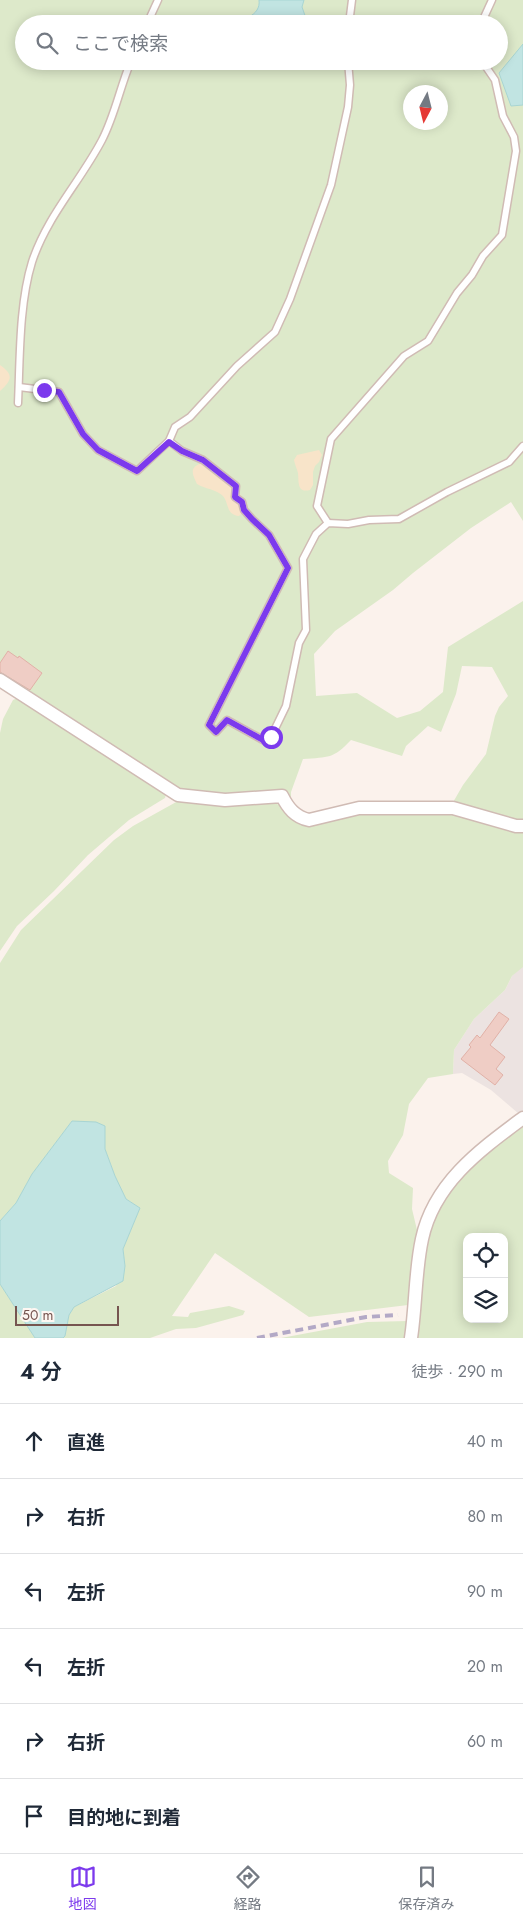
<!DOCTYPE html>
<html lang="ja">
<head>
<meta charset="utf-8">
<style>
	:root { --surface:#fff; --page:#f2f2f3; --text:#1f2937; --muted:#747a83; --line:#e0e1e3; --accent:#7c3aed }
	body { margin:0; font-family:Jost,"Noto Sans JP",sans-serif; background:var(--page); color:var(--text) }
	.controls { position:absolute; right:15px; bottom:15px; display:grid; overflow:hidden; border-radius:10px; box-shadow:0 2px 12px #0003 }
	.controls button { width:45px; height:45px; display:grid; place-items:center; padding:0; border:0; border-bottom:1px solid var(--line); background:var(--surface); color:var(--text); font:25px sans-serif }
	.compass { position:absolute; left:403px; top:85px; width:45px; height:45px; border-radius:50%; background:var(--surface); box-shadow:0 2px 12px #0003; rotate:187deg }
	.scale { position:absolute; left:15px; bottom:12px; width:104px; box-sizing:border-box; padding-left:5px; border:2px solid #765550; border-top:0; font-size:14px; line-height:18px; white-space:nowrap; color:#765550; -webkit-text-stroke:4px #fef7f2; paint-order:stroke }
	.stop { position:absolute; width:15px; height:15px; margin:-11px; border:4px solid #7c3aed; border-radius:50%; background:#fff }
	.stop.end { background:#7c3aed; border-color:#fff; box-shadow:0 1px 5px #0008 }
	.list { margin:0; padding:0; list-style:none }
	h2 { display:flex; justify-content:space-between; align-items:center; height:65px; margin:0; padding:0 20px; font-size:21px }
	h2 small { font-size:16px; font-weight:400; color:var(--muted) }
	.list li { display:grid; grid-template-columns:32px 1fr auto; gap:15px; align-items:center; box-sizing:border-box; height:75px; padding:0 20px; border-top:1px solid var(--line) }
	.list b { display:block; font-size:19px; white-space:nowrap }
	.list em { font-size:16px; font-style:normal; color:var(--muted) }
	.icon { flex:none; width:28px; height:28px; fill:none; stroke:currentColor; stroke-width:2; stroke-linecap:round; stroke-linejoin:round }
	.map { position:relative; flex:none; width:523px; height:1338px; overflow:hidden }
	.search { position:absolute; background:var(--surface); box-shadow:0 2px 12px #0003; left:15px; right:15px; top:15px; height:55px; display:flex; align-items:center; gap:12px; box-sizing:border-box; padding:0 18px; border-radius:28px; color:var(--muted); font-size:19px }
	.sheet { height:515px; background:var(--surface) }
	nav { display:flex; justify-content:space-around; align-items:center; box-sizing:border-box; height:70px; border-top:1px solid var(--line); background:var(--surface); font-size:14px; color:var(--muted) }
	nav a { display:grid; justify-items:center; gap:2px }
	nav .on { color:var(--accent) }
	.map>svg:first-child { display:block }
	.industrial { fill:#ece3e1 }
	.green { fill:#dde9ca; fill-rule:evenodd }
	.sand { fill:#f8e4c9 }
	.water { fill:#c1e4e2; stroke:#a8d5d3 }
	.building { fill:#efcdc5; stroke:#e1b1a7 }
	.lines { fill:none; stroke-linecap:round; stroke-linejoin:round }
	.lane-casing { stroke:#d0bbb4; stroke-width:9 }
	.street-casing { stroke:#d0bbb4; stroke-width:15 }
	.lane { stroke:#fff; stroke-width:6 }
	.street { stroke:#fff; stroke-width:12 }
	.rail { stroke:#b3a9c6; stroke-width:4; stroke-dasharray:8 5; stroke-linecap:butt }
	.route { stroke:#7c3aed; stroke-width:6 }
</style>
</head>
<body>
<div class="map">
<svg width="523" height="1338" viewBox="0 0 523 1338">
	<rect width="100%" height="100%" fill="#fbf2ec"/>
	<polygon class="industrial" points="521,967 523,967 523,1111 519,1114 491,1090 462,1073 453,1074 454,1050 474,1019 505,990 512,976"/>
	<g class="green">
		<path d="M 0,0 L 523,0 L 523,521 L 511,502 L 471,528 L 413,573 L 393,590 L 335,631 L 314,654 L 316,696 L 357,693 L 397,718 L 420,711 L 443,692 L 448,647 L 523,601 L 523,821 L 452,804 L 463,785 L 486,754 L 495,716 L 499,707 L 508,696 L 492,667 L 462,666 L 456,694 L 441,732 L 428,726 L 406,746 L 402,756 L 351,740 C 333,759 329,757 303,759 L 291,792 L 291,801 L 175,788 L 0,676 ZM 24,24 L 499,24 L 499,61 L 24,61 ZM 410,92 L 440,92 L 440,122 L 410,122 Z"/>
		<polygon points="20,697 167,791 165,798 129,820 88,855 54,891 17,926 0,951 0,733 3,719 13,700"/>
		<polygon points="178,801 231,806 273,802 283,807 301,825 360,812 449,811 523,830 523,967 512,976 505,990 474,1019 454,1050 453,1074 428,1078 409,1104 403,1135 388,1161 389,1173 413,1188 412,1209 417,1230 408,1305 309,1317 215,1253 172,1316 188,1317 190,1313 229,1306 245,1311 243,1315 196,1328 176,1329 150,1338 63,1338 65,1336 69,1315 74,1307 116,1286 125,1266 123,1249 140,1208 126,1199 115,1176 105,1149 105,1126 72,1121 32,1174 16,1203 0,1221 0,963 21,930 114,840 133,826"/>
		<path d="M 523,1123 L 523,1338 L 416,1338 L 427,1242 L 438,1207 L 466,1170 ZM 467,1237 L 504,1237 L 504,1319 L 467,1319 Z"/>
		<polygon points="0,1284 35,1338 0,1338"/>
		<polygon points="408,1321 406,1338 281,1338 367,1322"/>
	</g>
	<g class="sand">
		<path d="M 0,365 C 14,375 12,380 0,391 Z"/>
		<path d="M 319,450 L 322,455 L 319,462 L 315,466 L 313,472 L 313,485 L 310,490 C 297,493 299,483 298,473 C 297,469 295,465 294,460 L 297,455 Z"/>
		<path d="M 202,463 L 206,464 L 237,490 L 244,500 L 243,512 L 239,516 C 226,515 229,503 223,496 C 216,489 205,489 197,484 C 192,474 189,467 202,463 Z"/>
	</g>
	<g class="water">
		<path d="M 259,0 L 304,0 L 302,7 L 308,24 L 249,24 L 249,17 C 256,13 260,8 259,0 Z"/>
		<polygon points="523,44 523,105 511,106 499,73"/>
		<polygon points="72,1121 96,1122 105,1126 105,1149 115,1176 126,1199 140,1208 123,1249 125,1266 123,1281 74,1307 69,1315 65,1336 63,1338 35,1338 0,1284 0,1221 16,1203 32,1174"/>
	</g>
	<g class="building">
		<polygon points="8,651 18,658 19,656 42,673 30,690 0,672 0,663"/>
		<polygon points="499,1012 509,1019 490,1045 505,1057 496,1069 503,1075 495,1085 461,1059 471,1047 469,1045 477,1035 480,1038"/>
	</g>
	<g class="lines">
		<g class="lane-casing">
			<g id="lane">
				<polyline points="147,24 158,0"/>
				<polyline points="349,24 352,0"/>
				<polyline points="481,24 492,0"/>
				<polyline points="19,387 59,392 83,434 98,450 137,471 169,441 182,451 203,460 236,486 235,497 242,502 244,510 252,519 269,535 288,568 209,725 216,732 227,720 263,740 271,737 286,706 299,643 306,630 303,559 316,534 328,523 348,524 369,520 399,519 447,492 509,462 523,446"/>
				<path d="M 18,403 C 20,359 19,304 32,262 C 47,216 80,182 102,140 C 115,115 120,87 131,61"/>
				<polyline points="169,441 175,427 190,417 237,366 275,332 290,299 331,185 348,107 350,85 348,61"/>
				<polyline points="328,523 317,506 331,439 404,356 428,341 457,293 472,275 483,256 502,235 516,151 514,137 503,116 495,80 482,61"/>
			</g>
		</g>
		<g class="street-casing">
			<g id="street">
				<path d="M 0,680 L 178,795 L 225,800 L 282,796 C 288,808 295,817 309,820 L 359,808 L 453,808 L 516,826 L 523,826"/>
				<path d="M 411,1338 C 416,1305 415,1271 422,1239 C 434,1183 480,1150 523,1118"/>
			</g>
		</g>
		<use href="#lane" class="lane"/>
		<use href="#street" class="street"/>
		<polyline class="rail" points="257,1338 366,1317 398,1315"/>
	</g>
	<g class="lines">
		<polyline class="route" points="44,390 59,392 83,434 98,450 137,471 169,442 182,451 203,460 236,486 235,497 242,502 244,510 252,519 269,535 288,568 209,725 216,732 227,720 263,740 271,737"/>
	</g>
</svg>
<div class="controls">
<button><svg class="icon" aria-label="locate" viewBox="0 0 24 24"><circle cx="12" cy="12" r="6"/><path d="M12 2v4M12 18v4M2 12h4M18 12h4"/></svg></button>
<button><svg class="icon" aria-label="layers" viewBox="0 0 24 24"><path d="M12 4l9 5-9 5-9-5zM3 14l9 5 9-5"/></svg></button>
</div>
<svg class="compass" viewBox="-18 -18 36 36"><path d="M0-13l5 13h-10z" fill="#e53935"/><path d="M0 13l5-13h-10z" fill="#747a83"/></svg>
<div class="scale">50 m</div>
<div class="stop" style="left:271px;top:737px"></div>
<div class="stop end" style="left:44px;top:390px"></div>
<div class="search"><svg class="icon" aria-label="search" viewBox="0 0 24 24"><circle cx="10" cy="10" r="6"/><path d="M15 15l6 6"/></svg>ここで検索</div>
</div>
<section class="sheet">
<h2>4 分<small>徒歩 · 290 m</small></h2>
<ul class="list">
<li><svg class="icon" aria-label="ahead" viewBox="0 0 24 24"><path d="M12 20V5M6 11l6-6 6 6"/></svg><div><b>直進</b></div><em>40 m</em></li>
<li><svg class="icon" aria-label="right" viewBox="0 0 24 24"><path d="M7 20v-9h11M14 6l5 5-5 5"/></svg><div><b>右折</b></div><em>80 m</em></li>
<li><svg class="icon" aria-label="left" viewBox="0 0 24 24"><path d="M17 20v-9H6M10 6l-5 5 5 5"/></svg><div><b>左折</b></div><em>90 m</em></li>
<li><svg class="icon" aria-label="left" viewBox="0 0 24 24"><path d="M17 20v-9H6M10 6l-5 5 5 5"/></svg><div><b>左折</b></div><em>20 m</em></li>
<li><svg class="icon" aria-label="right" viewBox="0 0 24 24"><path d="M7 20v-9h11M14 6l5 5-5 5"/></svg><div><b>右折</b></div><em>60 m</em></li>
<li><svg class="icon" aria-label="arrive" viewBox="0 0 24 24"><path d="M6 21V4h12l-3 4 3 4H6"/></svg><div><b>目的地に到着</b></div></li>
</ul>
</section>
<nav>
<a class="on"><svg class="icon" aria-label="map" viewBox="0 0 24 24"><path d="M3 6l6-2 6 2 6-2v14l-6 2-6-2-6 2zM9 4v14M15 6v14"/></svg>地図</a>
<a><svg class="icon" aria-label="directions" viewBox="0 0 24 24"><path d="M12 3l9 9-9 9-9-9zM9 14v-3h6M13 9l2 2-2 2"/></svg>経路</a>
<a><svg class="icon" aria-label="saved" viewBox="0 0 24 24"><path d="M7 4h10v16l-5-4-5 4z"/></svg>保存済み</a>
</nav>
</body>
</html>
